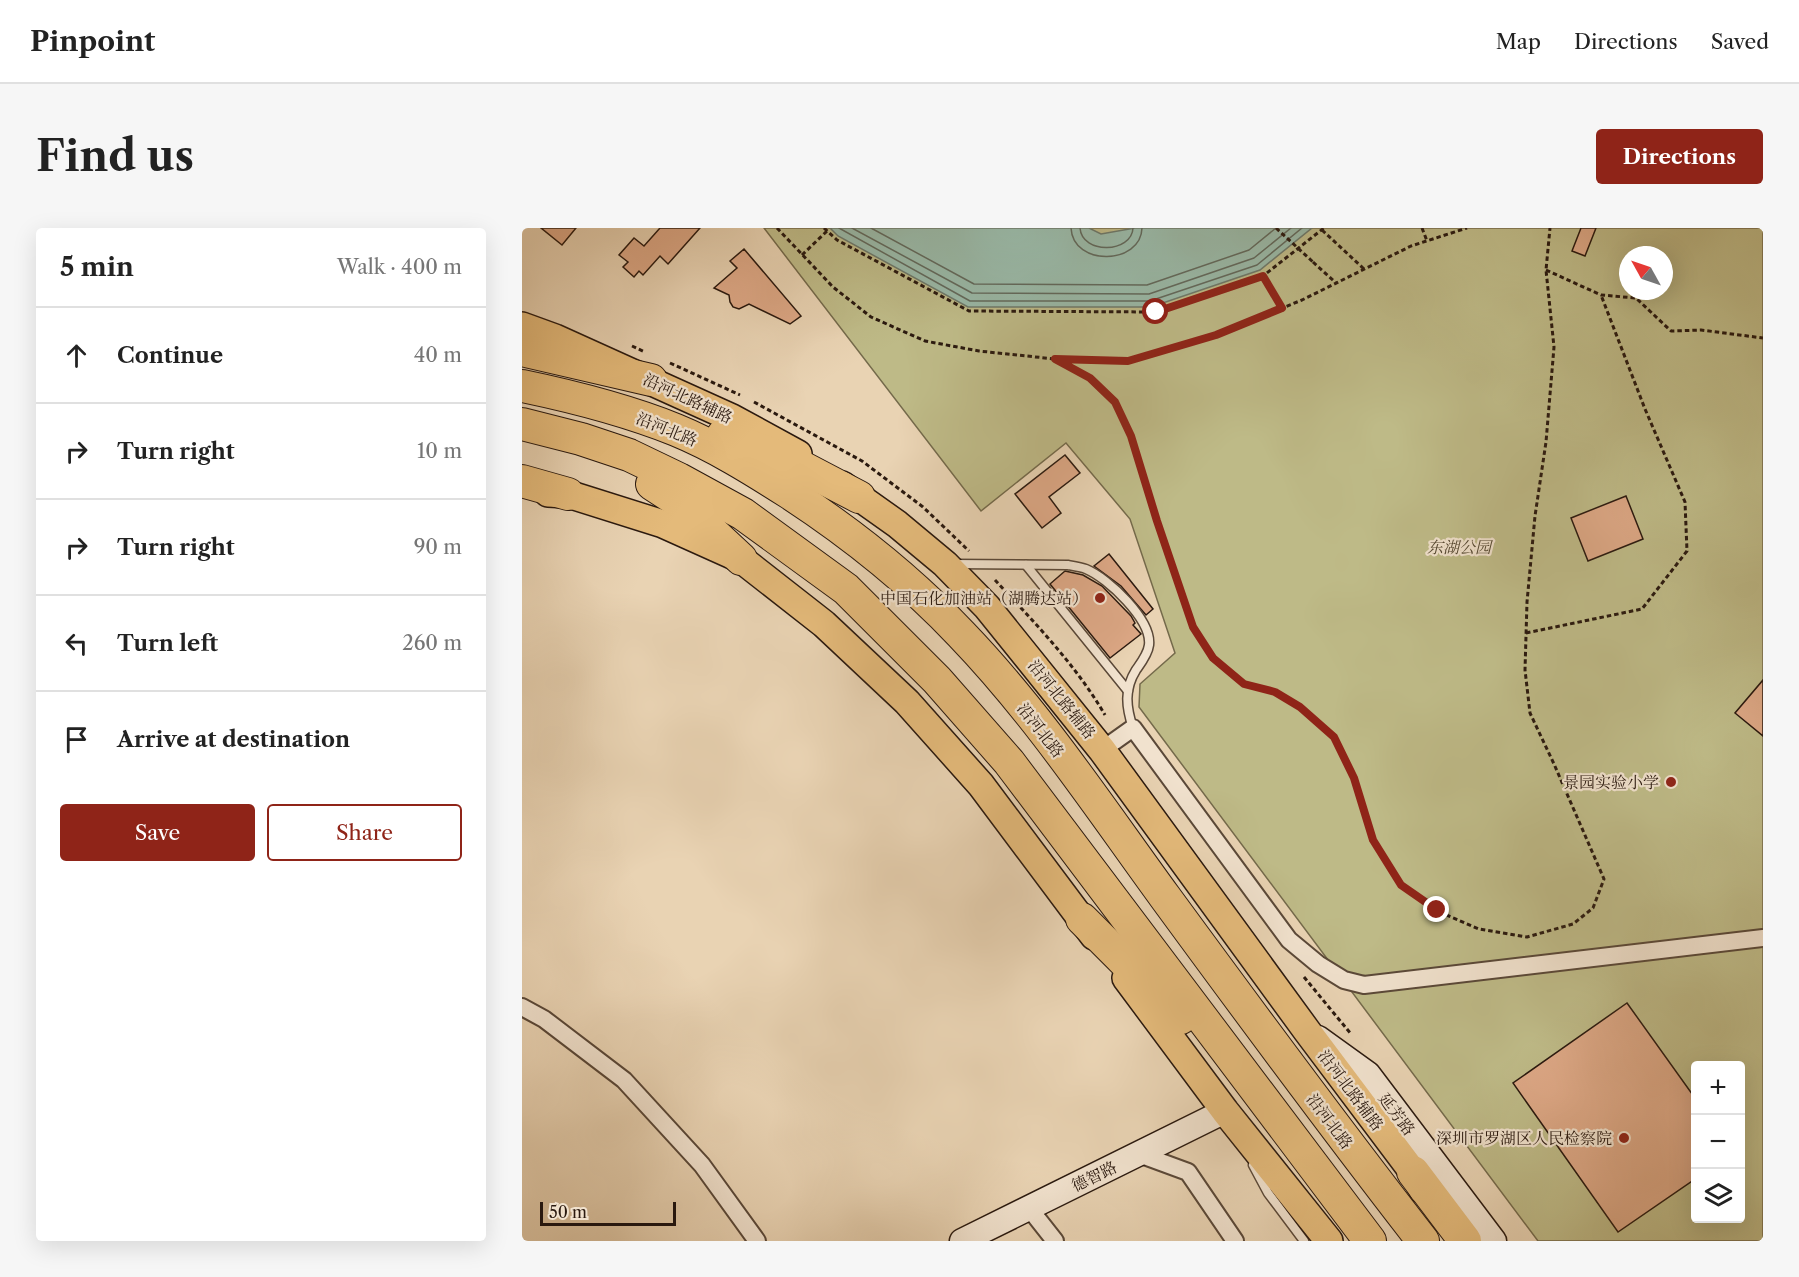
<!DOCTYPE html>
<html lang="en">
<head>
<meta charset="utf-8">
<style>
	:root { --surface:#fff; --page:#f6f6f6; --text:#222; --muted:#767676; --line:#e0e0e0; --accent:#8f2418 }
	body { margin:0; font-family:"Libre Caslon Text","Noto Serif SC",serif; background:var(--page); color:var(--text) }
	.controls { position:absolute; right:18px; bottom:18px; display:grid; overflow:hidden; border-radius:6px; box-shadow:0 6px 24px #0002 }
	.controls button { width:54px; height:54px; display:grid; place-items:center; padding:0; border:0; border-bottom:2px solid var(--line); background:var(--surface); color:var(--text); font:30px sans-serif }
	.compass { position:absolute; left:1097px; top:18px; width:54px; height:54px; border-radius:50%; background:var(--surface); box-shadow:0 6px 24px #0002; rotate:310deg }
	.scale { position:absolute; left:18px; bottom:15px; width:136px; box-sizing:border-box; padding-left:6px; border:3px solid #2a190f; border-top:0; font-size:16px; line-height:21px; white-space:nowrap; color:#2a190f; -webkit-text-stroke:4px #f1e2ce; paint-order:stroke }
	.stop { position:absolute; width:18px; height:18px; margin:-14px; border:4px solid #8f2418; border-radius:50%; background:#fff }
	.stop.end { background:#8f2418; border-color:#fff; box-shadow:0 2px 6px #0008 }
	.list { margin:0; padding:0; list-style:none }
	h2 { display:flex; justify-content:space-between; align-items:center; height:78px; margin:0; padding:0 24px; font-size:26px }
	h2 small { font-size:20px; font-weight:400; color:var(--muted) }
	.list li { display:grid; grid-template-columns:39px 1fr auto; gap:18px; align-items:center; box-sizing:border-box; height:96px; padding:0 24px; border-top:2px solid var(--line) }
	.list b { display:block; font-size:22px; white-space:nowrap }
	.list em { font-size:20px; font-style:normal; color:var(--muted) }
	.actions { display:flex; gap:12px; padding:18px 24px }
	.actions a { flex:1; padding:14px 0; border:2px solid var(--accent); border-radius:6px; text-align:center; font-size:21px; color:var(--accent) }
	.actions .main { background:var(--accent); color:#fff }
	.icon { flex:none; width:33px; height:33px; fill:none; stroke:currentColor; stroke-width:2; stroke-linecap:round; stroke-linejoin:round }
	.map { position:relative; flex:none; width:1241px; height:1013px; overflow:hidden; border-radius:6px }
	header { display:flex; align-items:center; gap:36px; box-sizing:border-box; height:84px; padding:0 30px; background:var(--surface); border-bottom:2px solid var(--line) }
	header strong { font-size:28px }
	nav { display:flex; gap:33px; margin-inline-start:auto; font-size:21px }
	.intro { display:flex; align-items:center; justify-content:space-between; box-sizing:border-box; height:144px; padding:0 36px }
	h1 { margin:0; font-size:42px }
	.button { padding:15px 27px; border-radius:6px; background:var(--accent); color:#fff; font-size:21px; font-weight:700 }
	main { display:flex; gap:36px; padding:0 36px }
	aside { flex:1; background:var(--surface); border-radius:6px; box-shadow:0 6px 24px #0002 }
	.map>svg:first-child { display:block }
	.green { fill:#beba87; stroke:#746a4b; stroke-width:1.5; fill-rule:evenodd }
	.water { fill:#99b9a8; stroke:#6d796b; stroke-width:1.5 }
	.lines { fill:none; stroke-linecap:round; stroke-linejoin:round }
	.shore { stroke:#62695c; stroke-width:1.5 }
	.building { fill:#dda886; stroke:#2a190f; stroke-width:1.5 }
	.lane-casing { stroke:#5a4838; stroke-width:11 }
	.street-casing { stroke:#5a4838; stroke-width:20 }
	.secondary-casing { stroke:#2a190f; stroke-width:27 }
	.primary-casing { stroke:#2a190f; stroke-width:30 }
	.highway-casing { stroke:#2a190f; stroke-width:34 }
	.path { stroke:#2a190f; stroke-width:3; stroke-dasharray:4.5 3; stroke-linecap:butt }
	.lane { stroke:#f1e2ce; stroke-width:8 }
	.street { stroke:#f1e2ce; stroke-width:16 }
	.secondary { stroke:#f1e2ce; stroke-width:24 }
	.primary { stroke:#e4ba7a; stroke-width:27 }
	.highway { stroke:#e4ba7a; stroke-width:32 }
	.path-bridge { stroke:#2a190f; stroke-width:3; stroke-dasharray:4.5 3; stroke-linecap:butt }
	.route { stroke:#8f2418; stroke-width:8 }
	.poi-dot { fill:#8f2418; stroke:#f1e2ce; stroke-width:2 }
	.labels { text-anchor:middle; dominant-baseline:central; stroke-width:4.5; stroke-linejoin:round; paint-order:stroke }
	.street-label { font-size:16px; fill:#2a190f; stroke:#f1e2ce }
	.park-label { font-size:16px; font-style:italic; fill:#564933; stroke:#f1e2ce }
	.poi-label { font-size:16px; fill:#2a190f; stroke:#f1e2ce; text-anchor:end }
</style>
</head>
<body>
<header>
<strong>Pinpoint</strong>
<nav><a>Map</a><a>Directions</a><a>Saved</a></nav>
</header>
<div class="intro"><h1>Find us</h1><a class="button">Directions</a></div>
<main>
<aside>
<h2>5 min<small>Walk · 400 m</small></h2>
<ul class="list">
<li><svg class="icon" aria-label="ahead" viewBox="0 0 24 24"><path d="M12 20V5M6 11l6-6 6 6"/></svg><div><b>Continue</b></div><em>40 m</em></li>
<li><svg class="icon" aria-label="right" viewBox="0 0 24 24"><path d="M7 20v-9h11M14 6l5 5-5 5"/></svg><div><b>Turn right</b></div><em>10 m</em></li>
<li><svg class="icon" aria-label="right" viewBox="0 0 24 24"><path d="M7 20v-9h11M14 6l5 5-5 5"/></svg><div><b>Turn right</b></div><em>90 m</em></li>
<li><svg class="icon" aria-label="left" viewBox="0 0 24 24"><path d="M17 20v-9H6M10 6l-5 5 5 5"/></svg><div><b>Turn left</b></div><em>260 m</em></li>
<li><svg class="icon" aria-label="arrive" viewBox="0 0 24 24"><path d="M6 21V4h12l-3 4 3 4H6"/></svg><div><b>Arrive at destination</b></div></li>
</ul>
<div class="actions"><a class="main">Save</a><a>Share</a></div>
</aside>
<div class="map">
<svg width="1241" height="1013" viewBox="0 0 1241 1013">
	<rect width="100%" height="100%" fill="#e9d3b3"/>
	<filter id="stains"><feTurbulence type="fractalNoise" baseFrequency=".00333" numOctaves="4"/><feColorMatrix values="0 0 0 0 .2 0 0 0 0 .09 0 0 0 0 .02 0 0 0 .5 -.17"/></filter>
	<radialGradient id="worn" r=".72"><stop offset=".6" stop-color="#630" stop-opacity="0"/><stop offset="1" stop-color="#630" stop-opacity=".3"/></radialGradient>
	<path class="green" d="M 242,0 L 1241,0 L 1241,1013 L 1016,1013 L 617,479 L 618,456 L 653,425 L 608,291 L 544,215 L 459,283 ZM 1106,27 L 1142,27 L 1142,63 L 1106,63 ZM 1174,838 L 1218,838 L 1218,990 L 1174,990 Z"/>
	<polygon class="water" points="308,0 567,0 579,6 613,0 790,0 738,42 629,79 446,79 316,8"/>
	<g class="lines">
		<g class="shore">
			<polyline points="317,0 448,73 628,73 735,37 780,0"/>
			<polyline points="330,0 450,65 627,66 732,30 769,0"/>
			<polyline points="349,0 452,56 625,57 727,22 754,0"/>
			<path d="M 549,0 C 551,39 619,37 620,0"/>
			<path d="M 558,0 C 560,27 610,25 611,0"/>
		</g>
	</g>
	<g class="building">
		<polygon points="19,0 54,0 40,17"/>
		<polygon points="138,0 178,0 146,36 138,28 121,47 117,43 112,49 101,39 106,34 97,27 112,10 122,18"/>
		<polygon points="1059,0 1074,0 1063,28 1050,23"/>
		<polygon points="222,21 279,88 268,96 227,76 217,81 211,79 208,74 207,67 192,60 215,40 208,33"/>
		<polygon points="543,227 558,245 527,269 539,285 520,300 493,266"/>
		<polygon points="1104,268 1121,311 1066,333 1049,290"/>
		<polygon points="587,326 631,381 624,387 599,358 572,338"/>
		<polygon points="543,343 561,347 580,358 609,388 613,395 611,397 619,406 588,430 528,356"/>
		<polygon points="1241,452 1241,508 1213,485"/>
		<polygon points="1105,775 1173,870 1173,951 1096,1004 991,855"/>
	</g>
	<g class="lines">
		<g class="lane-casing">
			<g id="lane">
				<path d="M 431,336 L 546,337 C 552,338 559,339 564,341 C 586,350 630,392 627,417 C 626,426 619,435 614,442 C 602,461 604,479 611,500"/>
				<polyline points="504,337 606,463"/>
				<polyline points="731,937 746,965 782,1013"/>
			</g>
		</g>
		<g class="street-casing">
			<g id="street">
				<polyline points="580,522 611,500 767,712 796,736 822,752 842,757 1241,710"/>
				<polyline points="0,779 22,791 102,852 180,937 235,1013"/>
				<polyline points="617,926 666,944 713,1013"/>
				<polyline points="507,980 533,1013"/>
			</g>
		</g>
		<g class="secondary-casing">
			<g id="secondary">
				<polyline points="796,810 846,846 972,1013"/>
				<polyline points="440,1013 703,883"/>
			</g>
		</g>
		<g class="primary-casing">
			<g id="primary">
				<polyline points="0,98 33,110 210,190 276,226"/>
				<polyline points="320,257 375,296 423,336 465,379 580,522 785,803 891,944 901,962"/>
				<polyline points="26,265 46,266 141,296 219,331 302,396 385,474 459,557 572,708"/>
				<polyline points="604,750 703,883 807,1013"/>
			</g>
		</g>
		<g class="highway-casing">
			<g id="highway">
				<polyline points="0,122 129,152"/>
				<path d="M 0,158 C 53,169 104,182 154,202 C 193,218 230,241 266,264 C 329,305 387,351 439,406 C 516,486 578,580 643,669 C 728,785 813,900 901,1013"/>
				<polyline points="0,196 59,211 107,227 157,251 221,286 324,361 415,452 487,534 848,1013"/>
				<polyline points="201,207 276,237 337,269"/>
				<polyline points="0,253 46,266"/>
				<polyline points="130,256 159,275 219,331"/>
				<polyline points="560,691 659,790"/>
				<polyline points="891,944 943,1013"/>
			</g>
		</g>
		<g class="path">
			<polyline points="255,0 311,59 349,89 403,113 457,123 533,131 569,150 593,174 609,208 635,293 671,399 691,430 722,456 753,464 778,479 812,509 832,550 851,612 879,657 915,683 957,701 1005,709 1051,696 1071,680 1082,651 1032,536 1008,485 1003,442 1005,374 1013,288 1024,214 1032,119 1024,42 1028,0"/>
			<polyline points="302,0 315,12 447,83 634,84 741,48 802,0"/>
			<polyline points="900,0 905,13"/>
			<polyline points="800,2 842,41"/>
			<polyline points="280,27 305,3"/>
			<polyline points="791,34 814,55"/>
			<polyline points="1024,42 1079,67 1114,70 1149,103 1179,102 1241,110"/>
			<polyline points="741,48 760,80"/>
			<polyline points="110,118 123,124"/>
			<polyline points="534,131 606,133 694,107 780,72 889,18 945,0"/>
			<polyline points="148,135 218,167"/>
			<polyline points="232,174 340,233 401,279 447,323"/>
			<path d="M 473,352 C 512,394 554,437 583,487"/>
			<polyline points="1004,405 1120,381 1165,323 1163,274 1123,181 1079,67"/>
			<polyline points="782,749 829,806"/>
		</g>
		<use href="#lane" class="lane"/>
		<use href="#street" class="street"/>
		<use href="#secondary" class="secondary"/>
		<use href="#primary" class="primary"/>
		<use href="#highway" class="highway"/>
		<polyline class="path-bridge" points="754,0 791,34"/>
	</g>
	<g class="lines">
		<polyline class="route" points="634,84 741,48 760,80 694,107 606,133 533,131 568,150 593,174 609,208 635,293 671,399 691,430 722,456 753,464 778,479 812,509 832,550 851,612 879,657 915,682"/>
	</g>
	<g class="poi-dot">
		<circle cx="578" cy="370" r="6"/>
		<circle cx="1149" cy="554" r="6"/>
		<circle cx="1102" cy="910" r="6"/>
	</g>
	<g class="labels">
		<g class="street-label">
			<text transform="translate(166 170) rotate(25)">沿河北路辅路</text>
			<text transform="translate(145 201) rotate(22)">沿河北路</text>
			<text transform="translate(540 471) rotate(51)">沿河北路辅路</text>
			<text transform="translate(519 502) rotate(52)">沿河北路</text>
			<text transform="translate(829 862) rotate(53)">沿河北路辅路</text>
			<text transform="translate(875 886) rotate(53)">延芳路</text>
			<text transform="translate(808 893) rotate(53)">沿河北路</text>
			<text transform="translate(572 948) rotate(-26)">德智路</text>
		</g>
		<g class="park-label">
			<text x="937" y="319">东湖公园</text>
		</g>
		<g class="poi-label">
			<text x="566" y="370">中国石化加油站（湖腾达站）</text>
			<text x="1137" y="554">景园实验小学</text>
			<text x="1090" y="910">深圳市罗湖区人民检察院</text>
		</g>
	</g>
	<rect width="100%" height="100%" filter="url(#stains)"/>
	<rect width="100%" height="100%" fill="url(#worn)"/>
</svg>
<div class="controls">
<button>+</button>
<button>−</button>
<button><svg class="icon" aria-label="layers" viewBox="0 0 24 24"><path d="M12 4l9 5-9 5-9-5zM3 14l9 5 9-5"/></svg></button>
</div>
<svg class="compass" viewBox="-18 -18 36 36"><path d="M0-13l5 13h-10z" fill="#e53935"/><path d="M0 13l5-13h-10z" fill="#767676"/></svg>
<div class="scale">50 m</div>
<div class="stop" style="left:634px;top:84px"></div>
<div class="stop end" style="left:915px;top:682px"></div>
</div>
</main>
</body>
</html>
